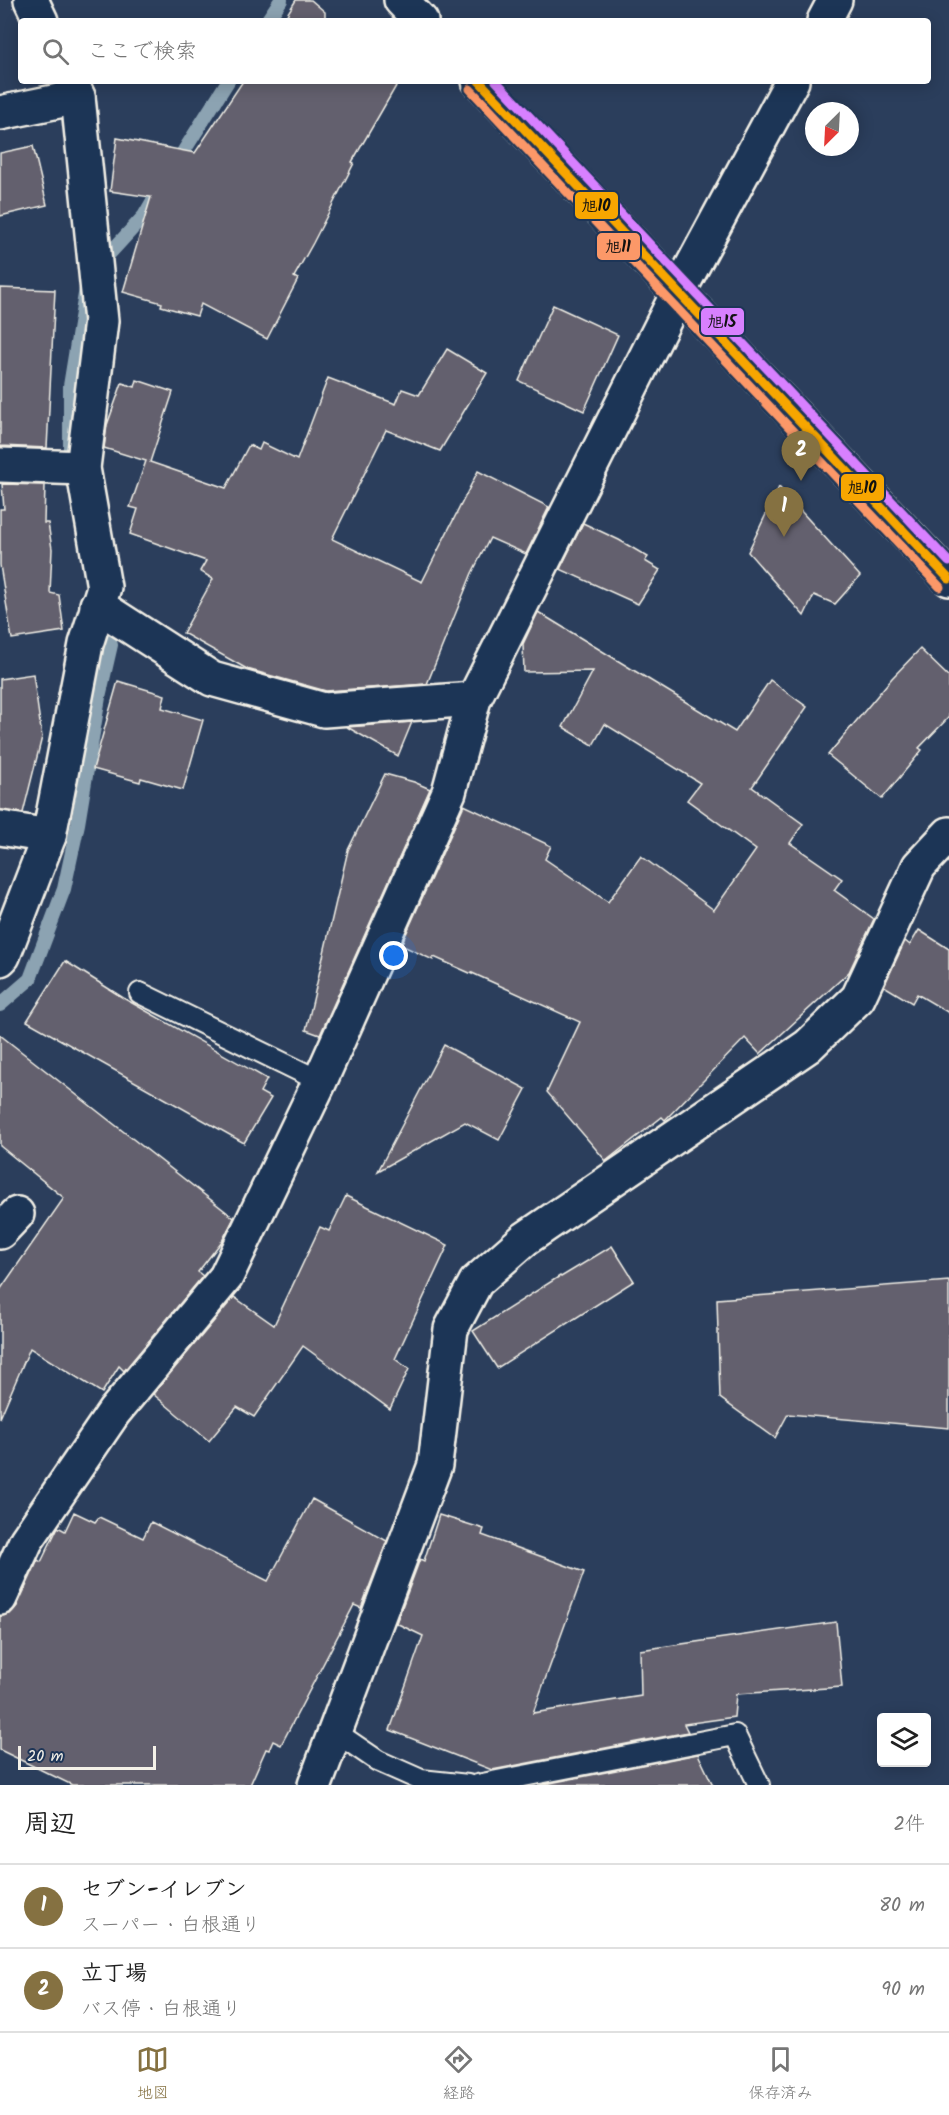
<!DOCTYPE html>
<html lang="ja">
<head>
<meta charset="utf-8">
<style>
	:root { --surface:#fff; --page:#f2f2f2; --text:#222; --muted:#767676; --line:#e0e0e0; --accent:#857141 }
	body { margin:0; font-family:Kalam,"Klee One",sans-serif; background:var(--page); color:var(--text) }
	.controls { position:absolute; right:18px; bottom:18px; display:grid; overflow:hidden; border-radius:6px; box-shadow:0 3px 15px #0003 }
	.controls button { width:54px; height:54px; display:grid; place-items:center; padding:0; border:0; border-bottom:2px solid var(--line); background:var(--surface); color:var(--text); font:30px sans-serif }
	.compass { position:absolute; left:805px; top:102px; width:54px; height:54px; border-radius:50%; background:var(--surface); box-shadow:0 3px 15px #0003; rotate:204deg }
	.scale { position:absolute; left:18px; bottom:15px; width:138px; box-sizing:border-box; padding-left:6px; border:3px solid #f4f1e8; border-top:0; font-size:16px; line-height:21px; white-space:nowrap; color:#f4f1e8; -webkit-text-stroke:4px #1d3557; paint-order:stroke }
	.you { position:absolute; left:394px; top:956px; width:21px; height:21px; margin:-15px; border:4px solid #fff; border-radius:50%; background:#1a73e8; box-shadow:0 0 0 9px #1a73e833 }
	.badge { display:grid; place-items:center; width:39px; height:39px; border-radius:50%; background:var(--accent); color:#fff; font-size:20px; font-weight:700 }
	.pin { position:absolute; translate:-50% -50px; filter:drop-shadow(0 2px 3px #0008) }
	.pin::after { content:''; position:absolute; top:32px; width:21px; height:18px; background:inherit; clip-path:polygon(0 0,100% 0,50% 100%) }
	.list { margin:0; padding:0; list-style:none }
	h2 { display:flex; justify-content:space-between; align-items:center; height:78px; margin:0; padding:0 24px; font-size:26px }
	h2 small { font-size:20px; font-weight:400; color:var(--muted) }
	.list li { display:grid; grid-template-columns:39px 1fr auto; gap:18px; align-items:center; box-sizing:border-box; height:84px; padding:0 24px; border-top:2px solid var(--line) }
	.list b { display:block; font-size:22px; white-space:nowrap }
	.list p { margin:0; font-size:20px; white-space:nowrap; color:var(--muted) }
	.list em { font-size:20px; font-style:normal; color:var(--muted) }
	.icon { flex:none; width:33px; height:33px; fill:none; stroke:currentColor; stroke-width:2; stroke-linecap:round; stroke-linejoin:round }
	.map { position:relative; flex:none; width:949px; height:1785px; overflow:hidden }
	.search { position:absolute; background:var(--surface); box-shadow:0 3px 15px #0003; left:18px; right:18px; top:18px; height:66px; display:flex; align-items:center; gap:15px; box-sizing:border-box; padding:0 21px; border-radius:6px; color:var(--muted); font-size:22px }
	.sheet { height:246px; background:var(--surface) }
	nav { display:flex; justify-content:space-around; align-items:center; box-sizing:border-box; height:84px; border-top:2px solid var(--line); background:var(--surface); font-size:16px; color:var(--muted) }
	nav a { display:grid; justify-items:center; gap:3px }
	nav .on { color:var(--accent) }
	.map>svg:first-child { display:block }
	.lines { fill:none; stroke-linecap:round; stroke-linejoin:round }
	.stream { stroke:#8ca3b2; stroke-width:14 }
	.building { fill:#63616e; stroke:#f4f1e8; stroke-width:1.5 }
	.lane-casing { stroke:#f4f1e8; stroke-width:24 }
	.street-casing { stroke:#f4f1e8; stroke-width:38 }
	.secondary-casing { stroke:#f4f1e8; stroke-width:38 }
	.lane { stroke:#1d3557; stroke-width:20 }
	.street { stroke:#1d3557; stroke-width:33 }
	.secondary { stroke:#1d3557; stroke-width:33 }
	.bus-1-casing { stroke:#1d3557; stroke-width:14 }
	.bus-2-casing { stroke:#1d3557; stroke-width:14 }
	.bus-3-casing { stroke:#1d3557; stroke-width:14 }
	.bus-1 { stroke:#f7a600; stroke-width:9 }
	.bus-2 { stroke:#fc9868; stroke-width:9 }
	.bus-3 { stroke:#d880ff; stroke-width:9 }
	.line-badge { stroke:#1d3557; stroke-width:2 }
	.pale-badge-label { font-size:16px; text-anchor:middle; font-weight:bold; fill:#111 }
</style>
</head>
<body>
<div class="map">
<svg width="949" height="1785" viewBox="0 0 949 1785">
	<rect width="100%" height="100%" fill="#2b3e5c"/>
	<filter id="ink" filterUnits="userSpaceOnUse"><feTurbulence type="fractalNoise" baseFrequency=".0167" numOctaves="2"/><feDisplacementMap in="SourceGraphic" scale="12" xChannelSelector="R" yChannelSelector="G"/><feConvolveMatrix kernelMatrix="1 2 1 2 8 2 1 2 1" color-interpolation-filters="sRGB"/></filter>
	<g filter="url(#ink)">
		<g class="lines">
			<g class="stream">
				<polyline points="267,21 281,0"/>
				<polyline points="175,165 228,81"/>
				<polyline points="99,265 144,216 155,197"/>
				<polyline points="70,457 70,386 86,288"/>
				<polyline points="0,1005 30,979 64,889 78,824 99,697 111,645 101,616"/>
			</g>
		</g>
		<g class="building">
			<polygon points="296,0 311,0 325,12 325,21 283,21"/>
			<polygon points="243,81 399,81 352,162 354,163 313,243 294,277 298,279 267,339 201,304 197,316 161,306 162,303 123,292 151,197 110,191 117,138 195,153"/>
			<polygon points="33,146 47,205 0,216 0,153"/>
			<polygon points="0,288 55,290 47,448 0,446"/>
			<polygon points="553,305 618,335 584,411 519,381"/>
			<polygon points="447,349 487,373 440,451 386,430 332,539 422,582 478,471 549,507 526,554 490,538 472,573 427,684 326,691 247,669 183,633 213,579 200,571 206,561 130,534 138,509 130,507 146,461 104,448 107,425 122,383 135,387 137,380 173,392 150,462 226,488 249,445 259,450 262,443 297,460 328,378 396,404 402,389 419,395"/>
			<polygon points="2,484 45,485 44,523 48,523 52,549 50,593 59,595 64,631 12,639 0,565 0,509 4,509"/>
			<polygon points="779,487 860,576 835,604 814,595 804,616 748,552"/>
			<polygon points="583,523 619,540 648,557 645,561 660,570 638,604 560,569"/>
			<polygon points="538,612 735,732 770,680 807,707 752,787 803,824 790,843 842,879 834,890 874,919 849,972 760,1054 745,1038 665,1120 662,1117 606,1161 547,1092 580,1022 472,973 472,974 434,957 433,960 401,945 464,805 551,846 545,859 608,902 641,856 714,910 756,850 687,800 700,783 605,724 593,745 563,727 593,671 524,672 523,644"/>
			<polygon points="920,649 949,677 949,717 919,748 922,750 882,799 828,755 892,678"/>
			<polygon points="33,674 42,737 23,813 0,810 0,679"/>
			<polygon points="118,681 165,695 162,708 203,720 183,790 141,778 140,782 93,769"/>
			<polygon points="412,722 398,756 347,727"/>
			<polygon points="385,774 414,782 430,789 320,1035 306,1030 348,850"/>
			<polygon points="919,930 949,949 949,1013 917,994 912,1003 884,986 905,941 910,945"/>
			<polygon points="65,961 125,999 267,1079 260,1092 271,1098 244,1143 27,1021"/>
			<polygon points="0,1035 234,1218 222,1241 198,1272 203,1276 124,1371 119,1366 102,1393 30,1348 0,1418 0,1290 64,1198 0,1146"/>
			<polygon points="444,1045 526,1089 499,1140 465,1122 378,1171"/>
			<polygon points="346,1196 448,1245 395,1359 409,1369 390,1409 303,1346 254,1417 237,1407 209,1441 153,1394 234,1297 274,1325 320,1227 329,1231"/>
			<polygon points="612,1246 634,1281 497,1368 473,1331 560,1276 561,1277"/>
			<polygon points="949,1281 949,1428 788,1414 775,1438 720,1398 717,1299"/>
			<polygon points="312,1499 387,1541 361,1608 354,1605 281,1745 273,1741 269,1750 266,1749 250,1785 72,1785 0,1750 0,1616 10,1614 17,1606 38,1560 41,1562 58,1527 65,1531 74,1512 95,1522 99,1517 143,1538 151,1522 268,1581"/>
			<polygon points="439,1515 484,1529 482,1535 584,1572 533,1713 641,1696 640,1650 836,1622 842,1687 736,1694 734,1717 684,1724 688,1732 492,1770 390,1730 423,1636 396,1623 420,1559 424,1561"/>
			<polygon points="698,1754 713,1785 540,1785"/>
		</g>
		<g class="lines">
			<g class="lane-casing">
				<g id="lane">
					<polyline points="140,993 320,1081"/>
					<polyline points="334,1731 378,1761 421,1780 468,1785"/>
					<polyline points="477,1785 735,1735 759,1785"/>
				</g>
			</g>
			<g class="street-casing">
				<g id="street">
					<polyline points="31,0 41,21"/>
					<polyline points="824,21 835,0"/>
					<polyline points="0,113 78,97"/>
					<polyline points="0,465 83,468"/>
					<polyline points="97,605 212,679 324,710 474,699"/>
					<polyline points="0,828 49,836"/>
					<polyline points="0,959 3,956 49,836 86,644 104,587 83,468 101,321 78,97 71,81"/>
					<polyline points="0,1232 17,1214"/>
					<polyline points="0,1598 26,1541 114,1412 226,1277 320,1081 449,792 474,699 679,291 792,81"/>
					<polyline points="315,1785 435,1465 451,1329 476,1282 525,1239 808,1046 858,998 919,866 949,834"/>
				</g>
			</g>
			<g class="secondary-casing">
				<g id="secondary">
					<polyline points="401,0 421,21"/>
					<polyline points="479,81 949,579"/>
				</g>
			</g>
			<use href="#lane" class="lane"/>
			<use href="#street" class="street"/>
			<use href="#secondary" class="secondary"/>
			<g class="bus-1-casing">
				<polyline id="bus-1" points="479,81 949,579"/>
			</g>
			<g class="bus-2-casing">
				<polyline id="bus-2" points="470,89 940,587"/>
			</g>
			<g class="bus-3-casing">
				<polyline id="bus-3" points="496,81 949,562"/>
			</g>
			<use href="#bus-1" class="bus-1"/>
			<use href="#bus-2" class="bus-2"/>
			<use href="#bus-3" class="bus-3"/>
		</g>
	</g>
	<g class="line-badge">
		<rect x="574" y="191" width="45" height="29" rx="6" fill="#f7a600"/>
		<rect x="596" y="232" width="45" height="29" rx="6" fill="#fc9868"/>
		<rect x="700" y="307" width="45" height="29" rx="6" fill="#d880ff"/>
		<rect x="840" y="473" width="45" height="29" rx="6" fill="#f7a600"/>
	</g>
	<g class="pale-badge-label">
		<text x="596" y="211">旭10</text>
		<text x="618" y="252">旭11</text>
		<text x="722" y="327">旭15</text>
		<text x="862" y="493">旭10</text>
	</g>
</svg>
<div class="controls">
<button><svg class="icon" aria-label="layers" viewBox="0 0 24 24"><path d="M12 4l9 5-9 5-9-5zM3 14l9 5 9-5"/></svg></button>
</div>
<svg class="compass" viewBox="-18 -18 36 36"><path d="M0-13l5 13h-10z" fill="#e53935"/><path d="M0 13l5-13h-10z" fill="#767676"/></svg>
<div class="scale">20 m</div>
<div class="you"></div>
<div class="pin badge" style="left:784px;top:537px">1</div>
<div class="pin badge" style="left:801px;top:481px">2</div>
<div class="search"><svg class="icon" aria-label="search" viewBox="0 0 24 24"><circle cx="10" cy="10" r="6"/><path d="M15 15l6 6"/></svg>ここで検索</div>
</div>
<section class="sheet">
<h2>周辺<small>2件</small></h2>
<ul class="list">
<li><span class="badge">1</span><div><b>セブン-イレブン</b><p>スーパー · 白根通り</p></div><em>80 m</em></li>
<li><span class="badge">2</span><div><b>立丁場</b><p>バス停 · 白根通り</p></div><em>90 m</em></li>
</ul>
</section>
<nav>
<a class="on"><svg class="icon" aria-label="map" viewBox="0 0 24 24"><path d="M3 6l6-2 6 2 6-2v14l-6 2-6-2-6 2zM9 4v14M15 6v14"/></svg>地図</a>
<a><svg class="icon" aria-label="directions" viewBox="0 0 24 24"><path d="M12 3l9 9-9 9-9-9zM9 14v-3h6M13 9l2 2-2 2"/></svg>経路</a>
<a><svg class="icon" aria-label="saved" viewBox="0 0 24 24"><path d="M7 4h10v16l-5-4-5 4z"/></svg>保存済み</a>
</nav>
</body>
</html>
